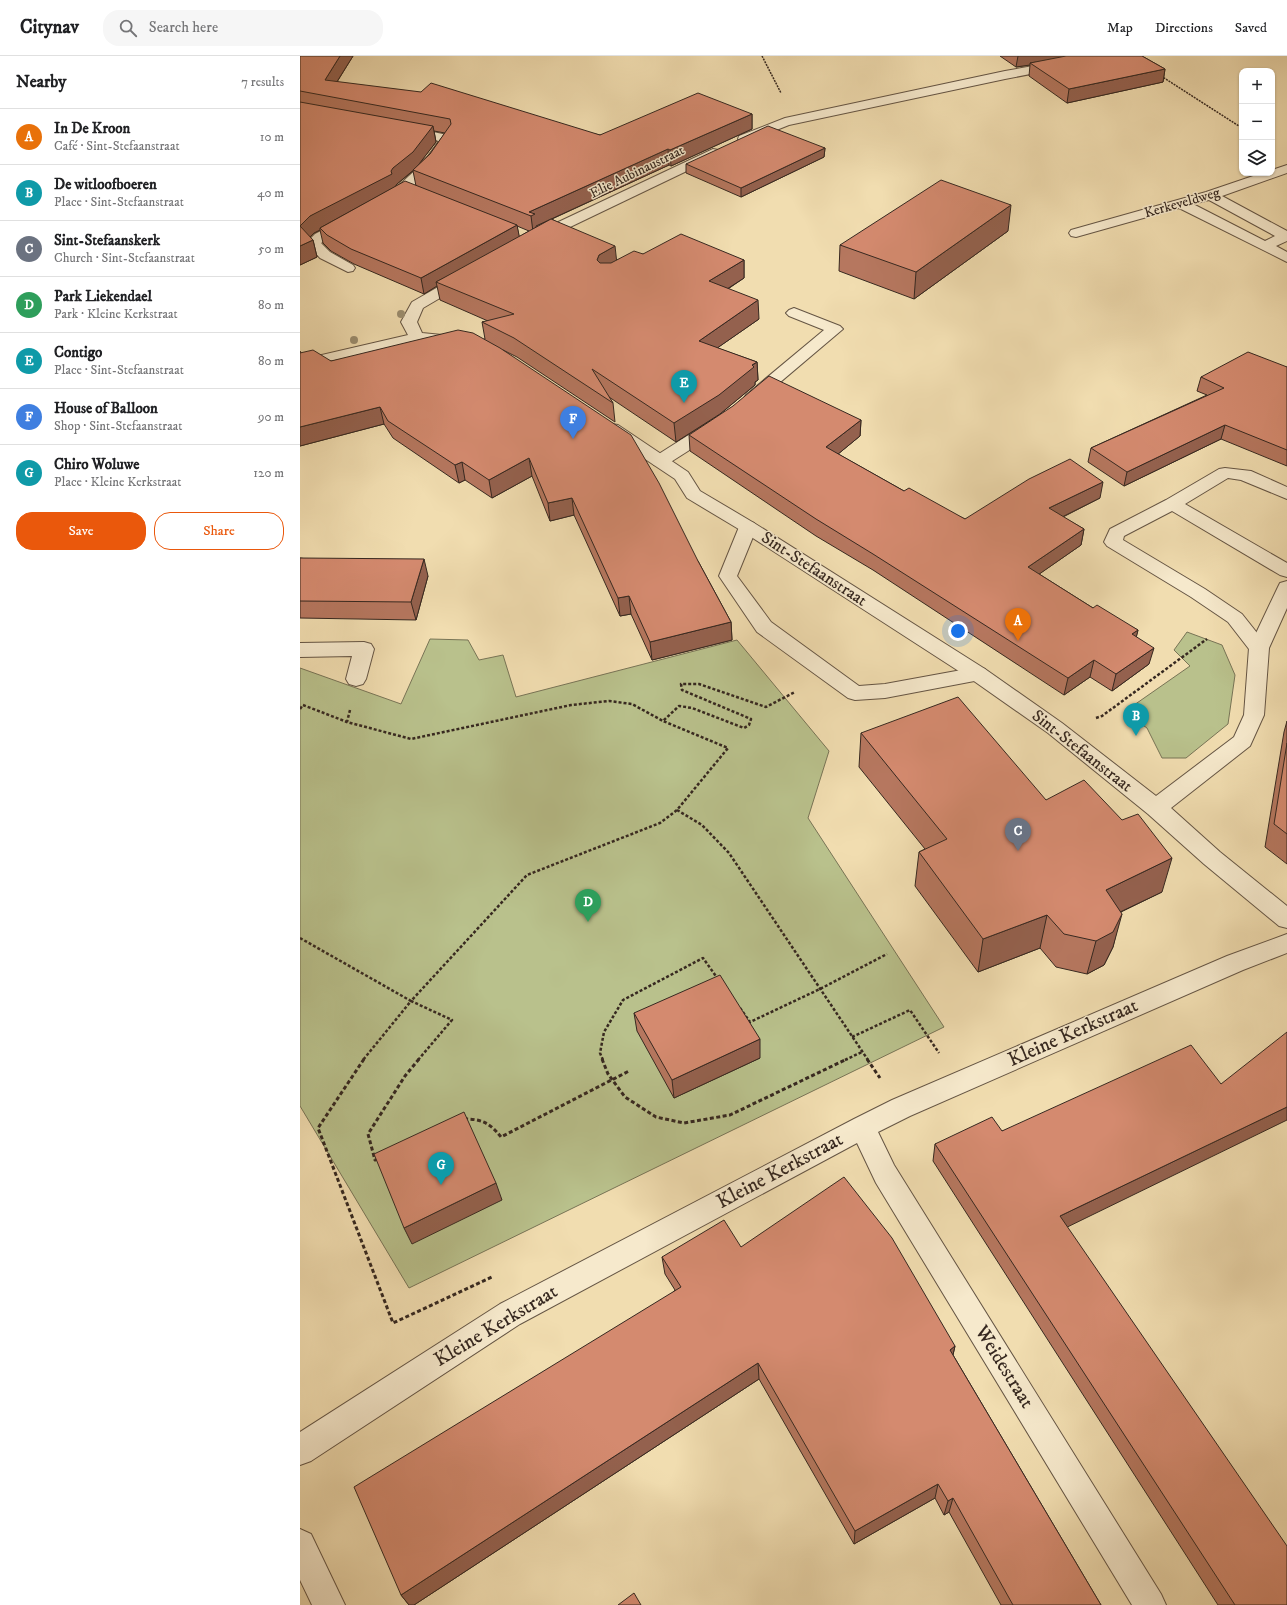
<!DOCTYPE html>
<html lang="en">
<head>
<meta charset="utf-8">
<style>
	:root { --surface:#fff; --page:#f6f6f6; --text:#202124; --muted:#757577; --line:#e0e0e0; --accent:#ea580c }
	body { margin:0; font-family:"IM FELL DW Pica",serif; background:var(--page); color:var(--text) }
	.controls { position:absolute; right:12px; top:12px; display:grid; overflow:hidden; border-radius:8px; box-shadow:0 1px 3px #0004 }
	.controls button { width:36px; height:36px; display:grid; place-items:center; padding:0; border:0; border-bottom:1px solid var(--line); background:var(--surface); color:var(--text); font:20px sans-serif }
	.you { position:absolute; left:658px; top:575px; width:14px; height:14px; margin:-10px; border:3px solid #fff; border-radius:50%; background:#1a73e8; box-shadow:0 0 0 6px #1a73e833 }
	.badge { display:grid; place-items:center; width:26px; height:26px; border-radius:50%; background:var(--accent); color:#fff; font-size:13px; font-weight:700 }
	.pin { position:absolute; translate:-50% -33px; filter:drop-shadow(0 1px 2px #0008) }
	.pin::after { content:''; position:absolute; top:21px; width:14px; height:12px; background:inherit; clip-path:polygon(0 0,100% 0,50% 100%) }
	.list { margin:0; padding:0; list-style:none }
	h2 { display:flex; justify-content:space-between; align-items:center; height:52px; margin:0; padding:0 16px; font-size:17px }
	h2 small { font-size:13px; font-weight:400; color:var(--muted) }
	.list li { display:grid; grid-template-columns:26px 1fr auto; gap:12px; align-items:center; box-sizing:border-box; height:56px; padding:0 16px; border-top:1px solid var(--line) }
	.list b { display:block; font-size:15px; white-space:nowrap }
	.list p { margin:0; font-size:13px; white-space:nowrap; color:var(--muted) }
	.list em { font-size:13px; font-style:normal; color:var(--muted) }
	.actions { display:flex; gap:8px; padding:12px 16px }
	.actions a { flex:1; padding:9px 0; border:1px solid var(--accent); border-radius:16px; text-align:center; font-size:14px; color:var(--accent) }
	.actions .main { background:var(--accent); color:#fff }
	.icon { flex:none; width:22px; height:22px; fill:none; stroke:currentColor; stroke-width:2; stroke-linecap:round; stroke-linejoin:round }
	.map { position:relative; flex:none; width:987px; height:1549px; overflow:hidden }
	header { display:flex; align-items:center; gap:24px; box-sizing:border-box; height:56px; padding:0 20px; background:var(--surface); border-bottom:1px solid var(--line) }
	header strong { font-size:19px }
	nav { display:flex; gap:22px; margin-inline-start:auto; font-size:14px }
	.search { width:280px; height:36px; background:var(--page); display:flex; align-items:center; gap:10px; box-sizing:border-box; padding:0 14px; border-radius:16px; color:var(--muted); font-size:15px }
	main { display:flex }
	aside { flex:1; background:var(--surface) }
	.map>svg:first-child { display:block }
	.green { fill:#b9c18c; stroke:#787456 }
	.lines { fill:none; stroke-linecap:round; stroke-linejoin:round }
	.service-casing { stroke:#655544; stroke-width:2 }
	.minor-casing { stroke:#655544; stroke-width:2 }
	.path-far2 { stroke:#362820; stroke-width:1.5; stroke-dasharray:2 1; stroke-linecap:butt }
	.path-far1 { stroke:#362820; stroke-width:2.5; stroke-dasharray:3 2; stroke-linecap:butt }
	.path { stroke:#362820; stroke-width:3; stroke-dasharray:4 2.5; stroke-linecap:butt }
	.service { fill:#f6e9cc; fill-rule:evenodd }
	.minor { fill:#f6e9cc; fill-rule:evenodd }
	.tree { fill:#9c8e70 }
	.wall { fill:#b6775f; stroke:#362820; fill-rule:evenodd }
	.shaded-wall { fill:#94614e; stroke:#362820 }
	.building { fill:#d48a6f; stroke:#362820 }
	.labels { text-anchor:middle; dominant-baseline:central; stroke-width:3; stroke-linejoin:round; paint-order:stroke }
	.far-street-label { font-size:14px; fill:#362820; stroke:#f6e9cc }
	.street-label { font-size:17px; fill:#362820; stroke:#f6e9cc }
	.near-street-label { font-size:20px; fill:#362820; stroke:#f6e9cc }
</style>
</head>
<body>
<header>
<strong>Citynav</strong>
<div class="search"><svg class="icon" aria-label="search" viewBox="0 0 24 24"><circle cx="10" cy="10" r="6"/><path d="M15 15l6 6"/></svg>Search here</div>
<nav><a>Map</a><a>Directions</a><a>Saved</a></nav>
</header>
<main>
<aside>
<h2>Nearby<small>7 results</small></h2>
<ul class="list">
<li><span class="badge" style="background:#e8710a">A</span><div><b>In De Kroon</b><p>Café · Sint-Stefaanstraat</p></div><em>10 m</em></li>
<li><span class="badge" style="background:#0f9aa8">B</span><div><b>De witloofboeren</b><p>Place · Sint-Stefaanstraat</p></div><em>40 m</em></li>
<li><span class="badge" style="background:#6b7280">C</span><div><b>Sint-Stefaanskerk</b><p>Church · Sint-Stefaanstraat</p></div><em>50 m</em></li>
<li><span class="badge" style="background:#2e9e5b">D</span><div><b>Park Liekendael</b><p>Park · Kleine Kerkstraat</p></div><em>80 m</em></li>
<li><span class="badge" style="background:#0f9aa8">E</span><div><b>Contigo</b><p>Place · Sint-Stefaanstraat</p></div><em>80 m</em></li>
<li><span class="badge" style="background:#3f7fe0">F</span><div><b>House of Balloon</b><p>Shop · Sint-Stefaanstraat</p></div><em>90 m</em></li>
<li><span class="badge" style="background:#0f9aa8">G</span><div><b>Chiro Woluwe</b><p>Place · Kleine Kerkstraat</p></div><em>120 m</em></li>
</ul>
<div class="actions"><a class="main">Save</a><a>Share</a></div>
</aside>
<div class="map">
<svg width="987" height="1549" viewBox="0 0 987 1549">
	<rect width="100%" height="100%" fill="#f1ddb0"/>
	<filter id="stains"><feTurbulence type="fractalNoise" baseFrequency=".005" numOctaves="4"/><feColorMatrix values="0 0 0 0 .2 0 0 0 0 .09 0 0 0 0 .02 0 0 0 .5 -.17"/></filter>
	<radialGradient id="worn" r=".72"><stop offset=".6" stop-color="#630" stop-opacity="0"/><stop offset="1" stop-color="#630" stop-opacity=".3"/></radialGradient>
	<g class="green">
		<polygon points="887,576 922,589 935,619 928,668 886,702 862,702 847,672 824,656 890,610 874,594"/>
		<polygon points="130,583 168,584 179,604 203,599 216,641 437,584 529,695 508,762 644,971 109,1232 0,1050 0,612 101,648"/>
	</g>
	<g class="lines">
		<g class="service-casing">
			<g id="service">
				<polygon points="48,161 53,162 55,165 53,168 21,187 30,196 53,209 55,212 53,215 48,216 20,202 6,187 15,178"/>
				<polygon points="494,252 540,270 543,273 458,345 452,347 446,345 444,342 446,339 524,274 489,260 486,257 489,254"/>
				<polygon points="415,365 421,366 423,370 421,374 366,409 360,410 354,409 351,405 354,401 409,366"/>
				<polygon points="925,412 951,415 987,431 987,443 941,424 928,422 885,448 987,507 987,521 980,519 872,455 824,480 823,484 905,533 942,558 969,592 966,597 959,599 952,597 928,566 891,541 807,490 804,486 810,473 866,444 919,413"/>
				<polygon points="448,465 454,467 457,471 437,520 471,566 559,630 585,628 678,611 685,613 688,618 685,623 585,642 555,644 548,642 457,576 419,520 439,471 442,467"/>
			</g>
		</g>
		<g class="minor-casing">
			<g id="minor">
				<polygon points="789,0 814,0 812,2 808,3 705,23 489,69 444,87 439,86 438,83 439,80 485,62 705,15"/>
				<polygon points="105,70 152,80 153,83 132,113 113,131 128,137 130,140 128,143 118,143 98,135 96,132 123,107 139,85 101,77 99,74 101,71"/>
				<polygon points="413,93 418,94 419,97 418,100 243,184 238,185 233,184 231,181 233,178"/>
				<path d="M 987,109 L 987,117 L 922,140 L 987,175 L 987,185 L 976,190 L 987,196 L 987,206 L 879,152 L 776,181 L 771,180 L 769,177 L 771,174 L 906,136 L 962,117 L 972,117 L 972,114 ZM 909,144 L 975,180 L 965,185 L 893,148 Z"/>
				<polygon points="164,218 169,219 171,222 169,225 123,252 117,266 122,277 162,281 165,284 162,287 157,289 117,286 0,314 0,304 108,279 101,266 112,246 159,219"/>
				<polygon points="312,368 318,369 388,416 400,435 454,467 685,613 762,667 856,740 934,681 944,659 949,592 978,531 980,527 987,525 987,552 969,592 964,659 950,690 871,752 920,796 987,850 987,872 979,870 904,808 848,758 748,677 671,623 442,475 387,442 375,423 306,377 304,373 306,369"/>
				<polygon points="64,586 71,588 74,593 66,623 63,628 56,630 49,628 46,623 52,600 0,601 0,587"/>
				<polygon points="987,878 987,897 943,914 610,1060 578,1076 594,1109 861,1538 866,1549 832,1549 576,1127 557,1087 220,1268 11,1405 0,1409 0,1376 200,1248 554,1063 592,1044 927,900"/>
				<polygon points="0,1473 11,1478 45,1549 12,1549 0,1524"/>
			</g>
		</g>
		<g class="path-far2">
			<polyline points="462,0 481,37"/>
			<polyline points="861,20 942,72"/>
		</g>
		<g class="path-far1">
			<polyline points="0,653 3,649 47,666"/>
			<polyline points="50,654 47,666 111,683 271,649 309,645 332,648 363,665 379,650 392,652 444,672 449,669 451,663 382,634 381,628 399,628 466,651 495,636"/>
			<polyline points="796,662 802,660 907,583"/>
			<polyline points="377,754 402,769 429,797 568,1004"/>
			<polyline points="0,882 111,945 63,1004"/>
			<polyline points="440,952 450,966 520,933 587,898"/>
			<polyline points="552,981 610,954 639,997"/>
			<polyline points="118,1004 152,964 111,945 227,819 360,767 377,754 428,692 363,665"/>
			<polyline points="303,1004 300,997 304,976 323,944 403,902 418,923"/>
			<polyline points="545,1004 562,996"/>
		</g>
		<g class="path">
			<polyline points="64,1003 18,1072 93,1267 192,1221 193,1222"/>
			<polyline points="302,1003 308,1018 325,1041 356,1061 384,1067 430,1059 547,1003"/>
			<polyline points="567,1003 580,1022"/>
			<path d="M 164,1063 C 182,1063 190,1067 201,1081 L 329,1015"/>
			<polyline points="78,1103 75,1104 68,1078 105,1020 119,1003"/>
		</g>
		<use href="#service" class="service"/>
		<use href="#minor" class="minor"/>
	</g>
	<g class="tree">
		<circle cx="101" cy="258" r="4"/>
		<circle cx="54" cy="284" r="4"/>
	</g>
	<g class="wall">
		<path d="M 0,0 L 53,0 L 37,26 L 300,79 L 452,58 L 452,73 L 371,110 L 369,109 L 252,163 L 316,204 L 343,198 L 444,204 L 444,222 L 428,233 L 459,263 L 417,292 L 457,306 L 458,324 L 455,326 L 455,329 L 420,358 L 376,386 L 309,341 L 313,347 L 315,366 L 217,301 L 203,294 L 398,505 L 431,566 L 432,584 L 352,604 L 331,558 L 320,560 L 274,459 L 250,465 L 232,420 L 192,442 L 165,424 L 159,427 L 93,382 L 84,368 L 0,390 L 0,295 L 1,297 L 31,305 L 185,283 L 182,266 L 188,265 L 140,244 L 137,230 L 124,238 L 54,208 L 31,195 L 23,187 L 20,174 L 14,177 L 10,181 L 13,184 L 17,201 L 0,209 ZM 134,75 L 145,77 L 130,98 L 118,109 L 136,86 ZM 113,115 L 116,130 L 95,131 L 97,128 ZM 217,170 L 229,175 L 219,181 Z"/>
		<polygon points="700,0 842,0 865,13 863,26 767,47 729,20 730,9 716,11"/>
		<polygon points="525,92 524,101 441,141 386,117 386,108"/>
		<polygon points="708,175 614,243 539,215 540,189"/>
		<polygon points="987,311 987,410 921,383 824,430 788,406 791,392 907,339 897,335 901,321"/>
		<polygon points="561,364 560,380 538,398 604,435 665,463 800,442 763,461 784,473 781,489 739,518 793,552 838,574 836,581 849,608 812,635 790,621 764,639 573,514 516,480 390,395 389,379"/>
		<polygon points="0,502 128,520 116,564 0,562"/>
		<polygon points="987,665 987,808 965,791 984,676"/>
		<polygon points="561,677 746,744 862,836 821,856 813,891 804,909 787,918 756,911 740,892 678,916 615,830 619,796 625,793 559,711"/>
		<polygon points="334,957 460,1002 374,1042 337,975"/>
		<polygon points="921,1028 767,1171 987,1549 918,1549 633,1105 635,1088 702,1075"/>
		<polygon points="441,1191 655,1290 653,1299 801,1549 701,1549 649,1456 644,1459 635,1442 554,1488 459,1323 114,1549 109,1549 101,1539 375,1234 365,1218 362,1201"/>
	</g>
	<g class="shaded-wall">
		<polygon points="40,0 53,0 28,40 25,24"/>
		<polygon points="718,0 780,0 730,7 730,9 716,11"/>
		<polygon points="865,13 863,26 767,47 769,33"/>
		<polygon points="452,58 452,73 371,110 370,94"/>
		<polygon points="133,70 136,86 116,112 97,128 95,131 20,172 20,174 14,177 4,187 0,170 10,160 93,112"/>
		<polygon points="525,92 524,101 441,141 441,132"/>
		<polygon points="368,93 369,109 236,170 237,174 233,176 231,160 229,156"/>
		<polygon points="711,149 708,175 614,243 616,216"/>
		<polygon points="217,169 220,184 136,226 137,230 124,238 121,222"/>
		<polygon points="13,184 17,201 0,209 0,190"/>
		<polygon points="315,190 317,208 299,222 297,204 299,199"/>
		<polygon points="444,204 444,222 410,244 409,225"/>
		<polygon points="458,244 459,263 400,304 399,285"/>
		<polygon points="457,306 458,324 455,326 455,329 420,358 376,386 374,367"/>
		<polygon points="80,351 84,368 0,390 0,371"/>
		<polygon points="561,364 560,380 526,408 526,391"/>
		<polygon points="925,369 921,383 824,430 827,416"/>
		<polygon points="229,402 232,420 192,442 189,424"/>
		<polygon points="162,406 165,424 159,427 155,409"/>
		<polygon points="803,426 800,442 746,469 749,452"/>
		<polygon points="272,442 274,459 250,465 248,447"/>
		<polygon points="784,473 781,489 725,528 728,511"/>
		<polygon points="124,503 128,520 116,564 111,546"/>
		<polygon points="329,540 331,558 320,560 318,542"/>
		<polygon points="431,566 432,584 352,604 350,586"/>
		<polygon points="838,574 834,591 832,578"/>
		<polygon points="854,592 849,608 812,635 816,618"/>
		<polygon points="794,604 790,621 764,639 768,622"/>
		<polygon points="872,802 862,836 797,867 806,834"/>
		<polygon points="822,858 813,891 804,909 787,918 796,885"/>
		<polygon points="747,859 740,892 678,916 683,883"/>
		<polygon points="460,983 460,1002 374,1042 372,1024"/>
		<polygon points="987,1051 987,1064 755,1177 760,1160"/>
		<polygon points="196,1127 202,1144 112,1188 104,1172"/>
		<polygon points="655,1290 651,1307 650,1294"/>
		<polygon points="458,1307 459,1323 114,1549 109,1549 101,1539"/>
		<polygon points="638,1428 635,1442 554,1488 555,1475"/>
		<polygon points="653,1442 649,1456 644,1459 648,1445"/>
	</g>
	<g class="building">
		<polygon points="0,0 40,0 25,24 121,36 131,27 300,79 398,37 452,58 370,94 368,93 229,156 235,158 231,160 113,114 130,98 151,68 150,63 0,35"/>
		<polygon points="766,0 842,0 865,13 769,33 730,7"/>
		<polygon points="0,46 133,70 113,96 93,112 91,115 92,118 10,160 0,170 13,184 0,190"/>
		<polygon points="468,70 525,92 441,132 386,108"/>
		<polygon points="641,124 711,149 616,216 540,189"/>
		<polygon points="105,125 217,169 121,222 51,193 27,179 20,172"/>
		<polygon points="251,163 315,190 299,199 297,204 300,207 311,207 334,195 343,198 381,178 444,204 409,225 458,244 399,285 457,306 452,309 454,311 419,339 374,367 292,313 313,347 214,282 182,266 214,258 136,226"/>
		<polygon points="158,274 173,277 200,292 331,379 359,427 398,505 431,566 350,586 329,540 318,542 272,442 248,447 229,402 189,424 162,406 155,409 88,365 80,351 0,371 0,297 13,294 31,305"/>
		<polygon points="948,296 987,311 987,394 925,369 827,416 791,392 924,332 901,321"/>
		<polygon points="469,320 561,364 526,391 604,435 609,432 665,463 729,423 770,403 803,426 749,452 784,473 728,511 793,552 797,549 838,574 832,578 854,592 816,618 794,604 768,622 573,498 516,463 389,379 433,350"/>
		<polygon points="0,502 124,503 111,546 0,545"/>
		<polygon points="658,641 746,744 784,724 822,764 838,758 872,802 806,834 822,858 813,876 796,885 764,878 747,859 683,883 619,796 647,783 561,677"/>
		<polygon points="987,687 987,778 974,768"/>
		<polygon points="420,919 460,983 372,1024 334,957"/>
		<polygon points="987,976 987,1051 760,1160 987,1490 987,1549 935,1549 635,1088 692,1061 702,1075 891,989 921,1028"/>
		<polygon points="164,1056 196,1127 104,1172 74,1098"/>
		<polygon points="544,1121 592,1182 655,1290 650,1294 801,1549 713,1549 653,1442 648,1445 638,1428 555,1475 458,1307 101,1539 54,1431 381,1231 362,1201 424,1164 441,1191"/>
		<polygon points="334,1537 341,1549 318,1549"/>
	</g>
	<g class="labels">
		<g class="far-street-label">
			<text transform="translate(337 116) rotate(-26)">Elie Aubinaustraat</text>
			<text transform="translate(882 147) rotate(-16)">Kerkeveldweg</text>
		</g>
		<g class="street-label">
			<text transform="translate(514 513) rotate(33)">Sint-Stefaanstraat</text>
			<text transform="translate(782 695) rotate(38)">Sint-Stefaanstraat</text>
		</g>
		<g class="near-street-label">
			<text transform="translate(773 977) rotate(-24)">Kleine Kerkstraat</text>
			<text transform="translate(480 1115) rotate(-28)">Kleine Kerkstraat</text>
			<text transform="translate(196 1270) rotate(-31)">Kleine Kerkstraat</text>
			<text transform="translate(704 1311) rotate(58)">Weidestraat</text>
		</g>
	</g>
	<rect width="100%" height="100%" filter="url(#stains)"/>
	<rect width="100%" height="100%" fill="url(#worn)"/>
</svg>
<div class="controls">
<button>+</button>
<button>−</button>
<button><svg class="icon" aria-label="layers" viewBox="0 0 24 24"><path d="M12 4l9 5-9 5-9-5zM3 14l9 5 9-5"/></svg></button>
</div>
<div class="you"></div>
<div class="pin badge" style="left:718px;top:585px;background:#e8710a">A</div>
<div class="pin badge" style="left:836px;top:680px;background:#0f9aa8">B</div>
<div class="pin badge" style="left:718px;top:795px;background:#6b7280">C</div>
<div class="pin badge" style="left:288px;top:866px;background:#2e9e5b">D</div>
<div class="pin badge" style="left:384px;top:347px;background:#0f9aa8">E</div>
<div class="pin badge" style="left:273px;top:383px;background:#3f7fe0">F</div>
<div class="pin badge" style="left:141px;top:1129px;background:#0f9aa8">G</div>
</div>
</main>
</body>
</html>
